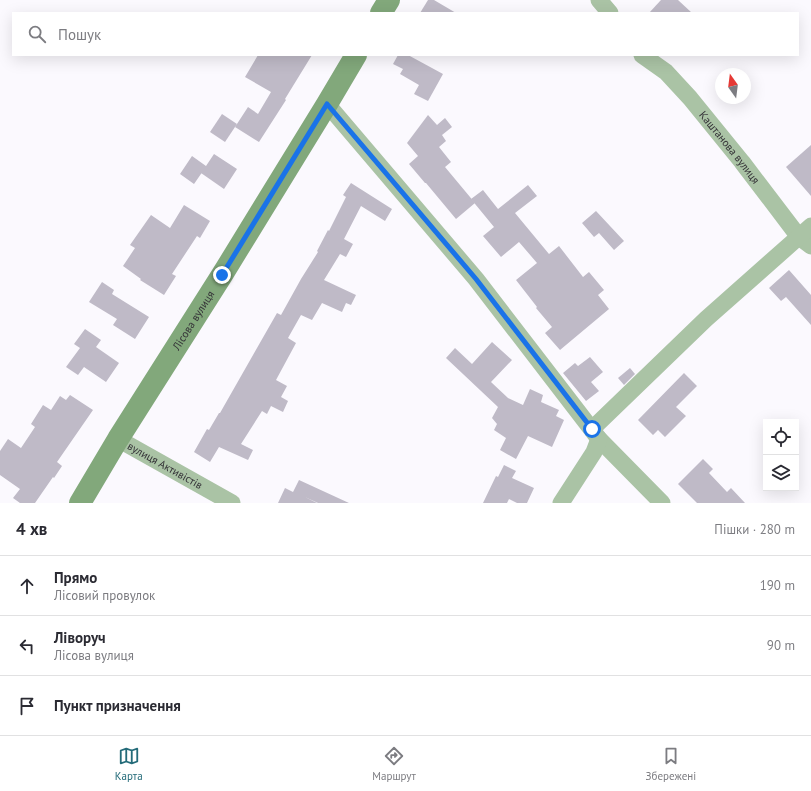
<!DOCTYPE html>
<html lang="uk">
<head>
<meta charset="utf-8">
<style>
	:root { --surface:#fff; --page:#f7f7f7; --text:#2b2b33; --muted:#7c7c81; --line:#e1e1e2; --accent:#246b79 }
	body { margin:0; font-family:"PT Sans",sans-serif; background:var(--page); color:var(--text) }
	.controls { position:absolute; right:12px; bottom:12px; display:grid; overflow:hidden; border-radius:0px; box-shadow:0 4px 16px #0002 }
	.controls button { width:36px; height:36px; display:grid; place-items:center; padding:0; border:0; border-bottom:1px solid var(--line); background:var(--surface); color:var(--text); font:20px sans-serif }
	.compass { position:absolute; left:715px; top:68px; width:36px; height:36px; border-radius:50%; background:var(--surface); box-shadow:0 4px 16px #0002; rotate:346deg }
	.stop { position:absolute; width:12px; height:12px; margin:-9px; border:3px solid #1a73e8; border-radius:50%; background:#fff }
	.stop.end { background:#1a73e8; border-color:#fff; box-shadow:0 1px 4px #0008 }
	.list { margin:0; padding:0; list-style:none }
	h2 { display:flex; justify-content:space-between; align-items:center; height:52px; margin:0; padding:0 16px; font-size:17px }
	h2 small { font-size:13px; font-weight:400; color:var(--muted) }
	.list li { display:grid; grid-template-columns:26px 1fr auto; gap:12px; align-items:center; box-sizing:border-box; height:60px; padding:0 16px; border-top:1px solid var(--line) }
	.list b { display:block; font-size:15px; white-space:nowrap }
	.list p { margin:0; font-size:13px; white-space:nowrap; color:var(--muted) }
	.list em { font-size:13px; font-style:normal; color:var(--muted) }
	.icon { flex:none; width:22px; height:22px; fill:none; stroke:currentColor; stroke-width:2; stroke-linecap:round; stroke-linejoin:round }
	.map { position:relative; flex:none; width:811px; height:503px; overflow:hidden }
	.search { position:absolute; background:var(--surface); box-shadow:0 4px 16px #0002; left:12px; right:12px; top:12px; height:44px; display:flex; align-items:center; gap:10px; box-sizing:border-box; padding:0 14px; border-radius:0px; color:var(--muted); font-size:15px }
	.sheet { height:232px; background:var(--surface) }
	nav { display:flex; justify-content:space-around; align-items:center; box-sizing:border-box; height:56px; border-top:1px solid var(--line); background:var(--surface); font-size:11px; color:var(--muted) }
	nav a { display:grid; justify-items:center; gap:2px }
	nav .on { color:var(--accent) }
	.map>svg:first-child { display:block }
	.building { fill:#bfbac7 }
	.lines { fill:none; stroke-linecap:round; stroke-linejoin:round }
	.street { stroke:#aac3a5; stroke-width:17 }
	.secondary { stroke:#82a87b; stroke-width:22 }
	.route { stroke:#1a73e8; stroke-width:5 }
	.labels { text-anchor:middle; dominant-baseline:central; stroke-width:3.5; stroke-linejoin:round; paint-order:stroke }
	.street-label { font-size:11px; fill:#343237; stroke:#fbf9fe }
</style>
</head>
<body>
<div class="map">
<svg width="811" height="503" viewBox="0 0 811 503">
	<rect width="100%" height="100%" fill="#fbf9fe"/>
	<g class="building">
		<polygon points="428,0 434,0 456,13 420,13"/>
		<polygon points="661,0 678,0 692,13 649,13"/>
		<polygon points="258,55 312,55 285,99 286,100 259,142 235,127 248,107 258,114 271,92 245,77"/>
		<polygon points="398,55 408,55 443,74 428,101 414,94 419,85 400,74 403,69 393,64"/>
		<polygon points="222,114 237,124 225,142 210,132"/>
		<polygon points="428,115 437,125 445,118 452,127 442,135 446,141 439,147 451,162 445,167 475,203 456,219 426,183 425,183 409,164 418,156 407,143"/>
		<polygon points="811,145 811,196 786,167"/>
		<polygon points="214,154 237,169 224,189 201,173 203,171 194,184 180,174 192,156 206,166"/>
		<polygon points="351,183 392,209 385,221 361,206 344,239 353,244 346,257 340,254 324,280 356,295 351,305 346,303 342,312 322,303 312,320 301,315 288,338 296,343 276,380 287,386 281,397 288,401 283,412 271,406 267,414 262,411 241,444 253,450 248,460 219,447 210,462 194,452 207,429 209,430 219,413 220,413 277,313 281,315 301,279 318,252 317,251 328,230 329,231 346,197 343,195"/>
		<polygon points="528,185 537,196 515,213 549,254 559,246 583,277 589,272 604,290 598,295 609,309 560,350 545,333 552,327 536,308 537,307 516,280 537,263 519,242 501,257 483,236 494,227 471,199 483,190 498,209"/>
		<polygon points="184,205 210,221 200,238 197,236 172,274 176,276 164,295 140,280 141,279 123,266 135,248 130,245 151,215 170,228"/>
		<polygon points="596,211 624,241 614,250 599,233 594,237 582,223"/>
		<polygon points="789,270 811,295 811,325 786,297 781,301 769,288"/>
		<polygon points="102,282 114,290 112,294 149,317 135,339 113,325 117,319 89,302"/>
		<polygon points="85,329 101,340 96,347 119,363 106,382 84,367 78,375 66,367 80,348 74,344"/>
		<polygon points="492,342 512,360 491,382 508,398 523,405 530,389 543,395 541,402 559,410 556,416 564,420 552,447 528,436 516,459 500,450 506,438 494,430 497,424 492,418 498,407 446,358 455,348 472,364"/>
		<polygon points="590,357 603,372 591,382 599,391 586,401 563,373 575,363 578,366"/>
		<polygon points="630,368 635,374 624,385 618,378"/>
		<polygon points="684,373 697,386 676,407 686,416 665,437 658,430 653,435 638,420"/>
		<polygon points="70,395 93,410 57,462 62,466 54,478 53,477 35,503 20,503 13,498 20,489 0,475 0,451 8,439 21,448 35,427 31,424 43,405 51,410 60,396 66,400"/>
		<polygon points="703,459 713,469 709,473 727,492 731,488 745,503 697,503 678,484"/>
		<polygon points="504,465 516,471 512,478 534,488 527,503 517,503 509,499 507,503 483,503 496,476 498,477"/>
		<polygon points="299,480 349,503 318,503 305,497 317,503 278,503 285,488 293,492"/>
	</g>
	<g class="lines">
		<g class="street">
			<polyline points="599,0 610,13"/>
			<path id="s1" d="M 642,55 L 666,72 L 690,98 L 742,162 L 799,237 L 811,246"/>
			<polyline points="327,104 476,279 599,439 662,503"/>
			<polyline points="592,429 706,319 811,226"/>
			<path id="s2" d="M 118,439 L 232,503"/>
			<polyline points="561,503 594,452 599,439"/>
		</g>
		<g class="secondary">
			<polyline points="381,13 389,0"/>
			<path id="s3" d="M 80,503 L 118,439 L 222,275 L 327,104 L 356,55"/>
		</g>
	</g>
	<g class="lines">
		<polyline class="route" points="222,275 327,104 476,279 592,429"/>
	</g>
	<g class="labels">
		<g class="street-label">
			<text stroke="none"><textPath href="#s1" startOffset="128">Каштанова вулиця</textPath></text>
			<text stroke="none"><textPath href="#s3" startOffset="215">Лісова вулиця</textPath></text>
			<text stroke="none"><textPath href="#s2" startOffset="54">вулиця Активістів</textPath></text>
		</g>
	</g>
</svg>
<div class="controls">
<button><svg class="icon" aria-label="locate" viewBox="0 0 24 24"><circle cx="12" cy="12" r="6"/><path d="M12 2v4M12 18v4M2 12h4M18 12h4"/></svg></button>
<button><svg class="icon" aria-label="layers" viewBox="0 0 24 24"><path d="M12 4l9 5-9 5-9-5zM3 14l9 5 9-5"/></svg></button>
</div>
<svg class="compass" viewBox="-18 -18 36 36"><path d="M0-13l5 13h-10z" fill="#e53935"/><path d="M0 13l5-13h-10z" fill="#7c7c81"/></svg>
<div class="stop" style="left:592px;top:429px"></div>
<div class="stop end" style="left:222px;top:275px"></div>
<div class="search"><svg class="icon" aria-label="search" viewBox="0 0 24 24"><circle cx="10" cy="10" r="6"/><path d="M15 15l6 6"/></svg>Пошук</div>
</div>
<section class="sheet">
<h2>4 хв<small>Пішки · 280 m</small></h2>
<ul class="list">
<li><svg class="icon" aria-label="ahead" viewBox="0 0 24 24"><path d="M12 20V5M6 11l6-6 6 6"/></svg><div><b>Прямо</b><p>Лісовий провулок</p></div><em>190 m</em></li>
<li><svg class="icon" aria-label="left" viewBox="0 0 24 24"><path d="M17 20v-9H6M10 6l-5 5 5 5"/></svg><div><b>Ліворуч</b><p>Лісова вулиця</p></div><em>90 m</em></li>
<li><svg class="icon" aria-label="arrive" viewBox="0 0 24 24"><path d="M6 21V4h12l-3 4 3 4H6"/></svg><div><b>Пункт призначення</b></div></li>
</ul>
</section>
<nav>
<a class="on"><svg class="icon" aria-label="map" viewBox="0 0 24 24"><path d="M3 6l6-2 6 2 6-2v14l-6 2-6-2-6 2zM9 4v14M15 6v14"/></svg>Карта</a>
<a><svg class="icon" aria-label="directions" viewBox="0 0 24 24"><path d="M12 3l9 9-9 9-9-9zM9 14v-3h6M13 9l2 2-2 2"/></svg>Маршрут</a>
<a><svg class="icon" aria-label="saved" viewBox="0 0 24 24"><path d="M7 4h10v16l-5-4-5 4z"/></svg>Збережені</a>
</nav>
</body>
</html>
